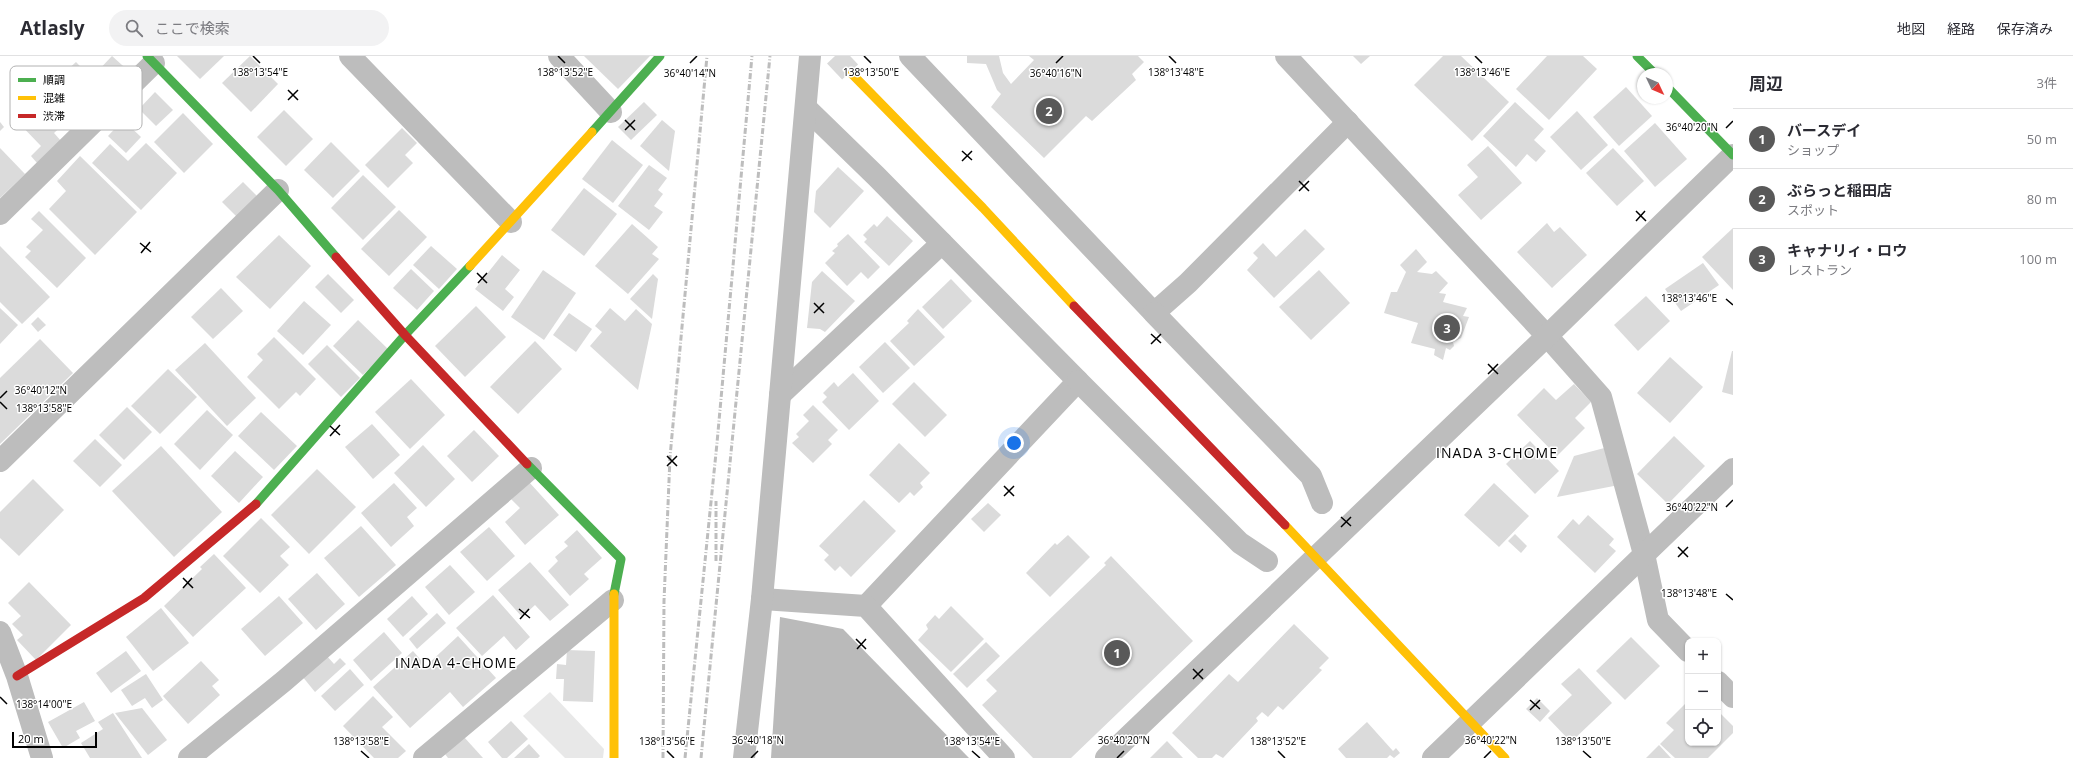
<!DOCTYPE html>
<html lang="ja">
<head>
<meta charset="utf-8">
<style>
	:root { --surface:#fff; --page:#f2f2f3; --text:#2b2b33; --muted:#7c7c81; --line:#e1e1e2; --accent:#595959 }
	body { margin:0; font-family:"Open Sans","Noto Sans JP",sans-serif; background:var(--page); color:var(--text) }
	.controls { position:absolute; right:12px; bottom:12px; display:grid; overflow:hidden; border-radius:8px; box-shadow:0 1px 3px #0004 }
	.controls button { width:36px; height:36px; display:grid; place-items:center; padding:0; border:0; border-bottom:1px solid var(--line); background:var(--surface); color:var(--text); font:20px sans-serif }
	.compass { position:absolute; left:1637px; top:12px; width:36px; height:36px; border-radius:50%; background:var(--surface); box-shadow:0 1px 3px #0004; rotate:134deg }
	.scale { position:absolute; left:12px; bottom:10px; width:85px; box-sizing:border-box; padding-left:4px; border:2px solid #000; border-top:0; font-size:11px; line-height:14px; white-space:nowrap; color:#000; -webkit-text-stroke:3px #fff; paint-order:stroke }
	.you { position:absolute; left:1014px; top:387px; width:14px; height:14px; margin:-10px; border:3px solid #fff; border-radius:50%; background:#1a73e8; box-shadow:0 0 0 6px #1a73e833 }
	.badge { display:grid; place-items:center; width:26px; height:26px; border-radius:50%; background:var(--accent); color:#fff; font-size:13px; font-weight:700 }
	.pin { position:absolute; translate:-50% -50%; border:2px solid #fff; box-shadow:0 1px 4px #0006 }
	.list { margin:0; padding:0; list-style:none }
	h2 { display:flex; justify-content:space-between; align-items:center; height:52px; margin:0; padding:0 16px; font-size:17px }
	h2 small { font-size:13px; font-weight:400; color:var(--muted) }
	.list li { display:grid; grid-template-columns:26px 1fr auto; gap:12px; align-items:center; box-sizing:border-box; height:60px; padding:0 16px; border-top:1px solid var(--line) }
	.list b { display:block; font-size:15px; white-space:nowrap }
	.list p { margin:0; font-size:13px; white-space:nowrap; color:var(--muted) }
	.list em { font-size:13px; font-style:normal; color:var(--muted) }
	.icon { flex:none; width:22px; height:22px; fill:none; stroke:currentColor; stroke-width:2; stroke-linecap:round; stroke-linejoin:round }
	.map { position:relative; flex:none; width:1733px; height:702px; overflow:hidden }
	header { display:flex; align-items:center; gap:24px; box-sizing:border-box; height:56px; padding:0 20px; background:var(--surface); border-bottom:1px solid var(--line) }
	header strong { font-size:19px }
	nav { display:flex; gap:22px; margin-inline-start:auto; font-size:14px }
	.search { width:280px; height:36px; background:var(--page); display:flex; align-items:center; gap:10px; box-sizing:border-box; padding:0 14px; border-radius:22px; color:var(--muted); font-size:15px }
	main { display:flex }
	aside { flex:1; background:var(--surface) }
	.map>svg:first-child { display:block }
	.green { fill:#e8e8e8 }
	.water { fill:#bababa }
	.building { fill:#dbdbdb }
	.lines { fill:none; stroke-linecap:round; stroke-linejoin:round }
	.secondary-tunnel { stroke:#d9d9d9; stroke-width:22; stroke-dasharray:22 11; stroke-linecap:butt }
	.street { stroke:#bdbdbd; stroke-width:22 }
	.fast { stroke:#4caf50; stroke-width:9 }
	.slow { stroke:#ffc107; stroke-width:9 }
	.jam { stroke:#c62828; stroke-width:9 }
	.rail { stroke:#bdbdbd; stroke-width:3; stroke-dasharray:6 2 1 2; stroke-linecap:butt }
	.ticks { fill:none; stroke:#000; stroke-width:1.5 }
	.labels { text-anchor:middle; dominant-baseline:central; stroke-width:3; stroke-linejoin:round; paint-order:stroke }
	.neighbourhood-label { font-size:14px; letter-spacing:1px; fill:#000; stroke:#fff }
	.key { fill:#fff; stroke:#b2b2b2; stroke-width:1 }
	.key-label { font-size:11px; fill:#000 }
	.ticks-label { font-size:10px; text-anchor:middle; fill:#000; stroke:#fff; stroke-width:3; stroke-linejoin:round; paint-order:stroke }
</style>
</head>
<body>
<header>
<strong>Atlasly</strong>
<div class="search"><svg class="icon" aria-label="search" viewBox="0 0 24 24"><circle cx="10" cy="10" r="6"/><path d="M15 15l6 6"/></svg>ここで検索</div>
<nav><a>地図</a><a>経路</a><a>保存済み</a></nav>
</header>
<main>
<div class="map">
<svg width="1733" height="702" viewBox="0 0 1733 702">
	<rect width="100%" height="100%" fill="#fff"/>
	<polygon class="green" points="550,636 604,693 603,702 565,702 523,660"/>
	<polygon class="water" points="780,561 843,573 969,702 771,702"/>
	<g class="building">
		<polygon points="112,0 132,18 114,37 95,18"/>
		<polygon points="177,0 224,0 200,23"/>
		<polygon points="250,0 278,28 251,56 222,27"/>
		<polygon points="584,0 650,0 618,33"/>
		<polygon points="967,0 999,0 1003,17 1011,28 1034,4 1029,0 1138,0 1144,6 1132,18 1136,24 1092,65 1086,60 1044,102 991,51 1001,38 997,34 986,8 967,7"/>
		<polygon points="1353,0 1370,0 1361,8"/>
		<polygon points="1443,0 1461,0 1509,46 1472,85 1414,29"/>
		<polygon points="1547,0 1583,0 1597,13 1549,64 1516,33"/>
		<polygon points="76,6 98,29 80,45 84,49 54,77 61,85 37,107 31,100 41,90 15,63"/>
		<polygon points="1626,31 1652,60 1619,90 1593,61"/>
		<polygon points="155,36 173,54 156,70 139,53"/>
		<polygon points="644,46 657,59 631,84 618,71"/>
		<polygon points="1515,46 1544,73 1534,84 1546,95 1536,106 1527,98 1516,111 1483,80"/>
		<polygon points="284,54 313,83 286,110 257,81"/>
		<polygon points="1577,55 1608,89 1581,114 1550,81"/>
		<polygon points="183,57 213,88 184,117 154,86"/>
		<polygon points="123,64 141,81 126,97 108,80"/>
		<polygon points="662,64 675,75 669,115 640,90"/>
		<polygon points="0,66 4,71 0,75"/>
		<polygon points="1655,67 1687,103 1655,131 1624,95"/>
		<polygon points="402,72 417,87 405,99 413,107 388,132 365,109"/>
		<polygon points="612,84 643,109 613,147 582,123"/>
		<polygon points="331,86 360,115 333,142 304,114"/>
		<polygon points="146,87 177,117 141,154 92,107 110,88 128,105"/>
		<polygon points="1488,90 1522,127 1481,164 1458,139 1478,121 1467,109"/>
		<polygon points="0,92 25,118 0,142"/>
		<polygon points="1613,92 1644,125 1617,150 1586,117"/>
		<polygon points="80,100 137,156 95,199 49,153 66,135 57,125"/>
		<polygon points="649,109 667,122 658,134 663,138 654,150 663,156 649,174 618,150"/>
		<polygon points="838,111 864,135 830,172 814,156 816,135"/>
		<polygon points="363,119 396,151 363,184 331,152"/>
		<polygon points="243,126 261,144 240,164 222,146"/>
		<polygon points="584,132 617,158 584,200 551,174"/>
		<polygon points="399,154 427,181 389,220 361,193"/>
		<polygon points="39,155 86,202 57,232 25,201 31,195 26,191 43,174 31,163"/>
		<polygon points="887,160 913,185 889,210 864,186 867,183 863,179 874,168 877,171"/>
		<polygon points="1547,167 1554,176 1560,171 1587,199 1552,232 1517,196"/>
		<polygon points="632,168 658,191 652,198 659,203 628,238 595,210"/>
		<polygon points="1733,172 1733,234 1702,201"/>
		<polygon points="1305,173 1325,193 1274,242 1247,214 1258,202 1253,197 1263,187 1276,201"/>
		<polygon points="848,178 880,211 868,223 861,216 847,230 825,207 835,197 832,195 838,190 837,188"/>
		<polygon points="279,179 311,210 270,253 236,221"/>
		<polygon points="0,190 50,241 22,268 0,246"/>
		<polygon points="431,190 457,213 439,233 413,209"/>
		<polygon points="1416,193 1427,206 1417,216 1432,218 1436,215 1448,227 1439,237 1446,238 1443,246 1467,252 1463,260 1469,261 1461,282 1453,286 1454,290 1450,294 1446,292 1443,304 1434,299 1435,293 1411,287 1418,267 1384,257 1391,236 1397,236 1406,216 1400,209"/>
		<polygon points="502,199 520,214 505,233 514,241 503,255 475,233"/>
		<polygon points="1703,207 1719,229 1681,255 1665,233"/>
		<polygon points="411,213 434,235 417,254 393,232"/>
		<polygon points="543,214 576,237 544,284 511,261"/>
		<polygon points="1319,214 1350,247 1311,284 1279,251"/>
		<polygon points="822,215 855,245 825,276 820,273 807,272 812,226"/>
		<polygon points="328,218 354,244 341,257 315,231"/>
		<polygon points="653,218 658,223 652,263 630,243"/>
		<polygon points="951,223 972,245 943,273 922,251"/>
		<polygon points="221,232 243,255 213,283 191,261"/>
		<polygon points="1646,240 1670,265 1638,295 1614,269"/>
		<polygon points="304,245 331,269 303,299 277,275"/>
		<polygon points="476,250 506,281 465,321 435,290"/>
		<polygon points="0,252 18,269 0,288"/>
		<polygon points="610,252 625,265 636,253 652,268 638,334 590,290 602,276 595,270"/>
		<polygon points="918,253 945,281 914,310 890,285 909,267 907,265"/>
		<polygon points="569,257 592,273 576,296 553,279"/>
		<polygon points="38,261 46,269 38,276 31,268"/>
		<polygon points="358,264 388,293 363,319 333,290"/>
		<polygon points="274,281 316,323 300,340 296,336 279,353 247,321 263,304 257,298"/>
		<polygon points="40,283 73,317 0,388 0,322"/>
		<polygon points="535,285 562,313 518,358 490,331"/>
		<polygon points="885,286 910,312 883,337 859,311"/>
		<polygon points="205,287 256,342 227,370 175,314"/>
		<polygon points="327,289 360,322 341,341 308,308"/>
		<polygon points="1732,295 1733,295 1733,339 1722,336"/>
		<polygon points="1670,301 1703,331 1670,367 1637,337"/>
		<polygon points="168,313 197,341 160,378 131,350"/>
		<polygon points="853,317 879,345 849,374 822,346 827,341 823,337 834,326 838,331"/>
		<polygon points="411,323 445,359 410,393 375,356"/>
		<polygon points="914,326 947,359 925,381 892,348"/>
		<polygon points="1574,328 1591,346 1575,362 1585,372 1557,400 1517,359 1544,332 1556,344"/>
		<polygon points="813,349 838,374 828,384 832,388 813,407 792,387 799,381 796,378 809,365 803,359"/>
		<polygon points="127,351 152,376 124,404 99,379"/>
		<polygon points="207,354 233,379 200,414 174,388"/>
		<polygon points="261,356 297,390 274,414 238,380"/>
		<polygon points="372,368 400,399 373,423 345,391"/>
		<polygon points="474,374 499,400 472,426 447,400"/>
		<polygon points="1674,380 1705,410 1668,448 1637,418"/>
		<polygon points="95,383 122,409 100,431 73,405"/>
		<polygon points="1530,385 1559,415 1535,438 1506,408"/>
		<polygon points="899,387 930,417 920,427 923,431 914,440 910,436 899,447 869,419"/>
		<polygon points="423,389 455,423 426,451 394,417"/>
		<polygon points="161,390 222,456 174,501 112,435"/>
		<polygon points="1612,390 1619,429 1557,441 1574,400"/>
		<polygon points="235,395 263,421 239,447 211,420"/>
		<polygon points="317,413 356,451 309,498 271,459"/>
		<polygon points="33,423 64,454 19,500 0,482 0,456"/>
		<polygon points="529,426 559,459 525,489 505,466 520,452 510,442"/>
		<polygon points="394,427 417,452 407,461 414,470 391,491 361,457"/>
		<polygon points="1494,427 1529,460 1499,491 1464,459"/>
		<polygon points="864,444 896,475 851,521 840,510 835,515 824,504 829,499 819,490"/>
		<polygon points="988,447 1001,459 984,476 971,463"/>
		<polygon points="1588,459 1614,483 1609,489 1616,495 1595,517 1557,481 1573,463 1579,469"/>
		<polygon points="261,462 290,491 280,500 289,509 260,537 223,500"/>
		<polygon points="361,470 396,509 359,541 324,502"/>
		<polygon points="489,471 515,500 487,525 460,496"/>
		<polygon points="577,474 602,502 584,518 589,523 570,540 548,515 558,505 555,501 568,490 564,486"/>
		<polygon points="1515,478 1527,490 1521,497 1508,485"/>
		<polygon points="1068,479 1090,501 1050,541 1026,517 1055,487 1057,489"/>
		<polygon points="214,498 246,532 193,581 164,550 202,513 200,511"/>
		<polygon points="1111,500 1193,585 1071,702 1033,702 982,649 997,635 986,624 1106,509 1104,507"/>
		<polygon points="530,506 569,549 550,565 535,549 522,561 498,534"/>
		<polygon points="450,509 475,536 449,559 425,531"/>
		<polygon points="317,517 345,548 316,574 288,543"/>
		<polygon points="29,526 71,569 36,604 17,584 23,579 12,568 21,560 8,547"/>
		<polygon points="493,539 530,581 516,594 504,580 482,600 456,572"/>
		<polygon points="279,540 303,567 265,600 241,573"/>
		<polygon points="412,540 428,558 403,581 387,563"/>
		<polygon points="951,550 984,583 951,616 918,584 928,573 926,569 935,559 939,563"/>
		<polygon points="161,552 189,587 153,615 126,581"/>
		<polygon points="437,557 446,567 417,593 409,583"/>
		<polygon points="1294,568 1329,602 1319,612 1322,614 1283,654 1278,650 1268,661 1262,656 1256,662 1258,665 1223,702 1216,698 1212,702 1198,702 1172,677 1229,618 1238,626"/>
		<polygon points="384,576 402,597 371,625 353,604"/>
		<polygon points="458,580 496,622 463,651 450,636 410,672 373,631 413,595 426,610"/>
		<polygon points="1631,581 1660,610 1625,644 1596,615"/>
		<polygon points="986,586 1000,600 967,632 953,618"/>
		<polygon points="567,594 595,595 593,646 563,645 564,623 556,623 557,608 566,609"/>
		<polygon points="126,595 141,615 111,637 96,617"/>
		<polygon points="326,599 334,608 340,602 346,608 315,636 302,620"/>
		<polygon points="201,605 219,624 212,630 220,639 188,668 163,640"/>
		<polygon points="1579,612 1612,647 1571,686 1548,662 1572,639 1561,628"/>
		<polygon points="350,613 364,629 335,655 321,640"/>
		<polygon points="146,618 163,644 152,652 145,642 132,650 121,634"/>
		<polygon points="373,640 393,661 382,671 406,695 398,702 374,702 343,670"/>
		<polygon points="1537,642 1550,655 1540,666 1526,653"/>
		<polygon points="1688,645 1688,687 1718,687 1718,655 1733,670 1733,677 1708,702 1675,702 1660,688 1674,674 1666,667"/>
		<polygon points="84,646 95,665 76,675 80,682 63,692 48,666"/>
		<polygon points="142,652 167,684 148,699 115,657"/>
		<polygon points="113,657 142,702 90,702 81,687 103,673 98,666"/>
		<polygon points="511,665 528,683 507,702 502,702 488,686"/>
		<polygon points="1367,666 1393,695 1396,692 1400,697 1394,702 1390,699 1387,702 1346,702 1338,693"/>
		<polygon points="464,681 483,702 448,702 445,698"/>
		<polygon points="1167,685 1183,702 1150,702"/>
		<polygon points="529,688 540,700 538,702 514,702"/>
		<polygon points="1659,689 1671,702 1646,702"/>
	</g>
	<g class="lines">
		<polyline class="secondary-tunnel" points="835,0 852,18"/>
		<g class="street">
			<polyline points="350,0 511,166"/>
			<polyline points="559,0 611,56"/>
			<polyline points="910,0 1154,257 1188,227 1348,66"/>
			<polyline points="1286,0 1547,280 1601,341 1644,498 1658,564 1688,595"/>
			<polyline points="806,52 876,120 1078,325 866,550"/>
			<polyline points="0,158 154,7"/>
			<polyline points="1154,257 1311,420 1322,447"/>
			<polyline points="1078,325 1240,487 1267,505"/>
			<polyline points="780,339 942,187"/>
			<polyline points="0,405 278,134"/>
			<polyline points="762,543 866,550 1004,702"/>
			<polyline points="0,576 17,620 42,702"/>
			<polyline points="1718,626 1733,641"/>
			<polyline points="189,702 284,625 531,412"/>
			<polyline points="424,702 613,544"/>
			<polyline points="744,702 762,543 810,0"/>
			<polyline points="1106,702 1547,280 1733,99"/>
			<polyline points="1433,702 1733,413"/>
		</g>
		<g class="fast">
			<polyline points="147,0 278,134 336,201"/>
			<polyline points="1637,0 1655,18"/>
			<polyline points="1667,31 1733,99"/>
			<polyline points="592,76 660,0"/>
			<polyline points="527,408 621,503 614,538"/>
			<polyline points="256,448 405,279 470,210"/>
		</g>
		<g class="slow">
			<polyline points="852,18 983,152 1074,250"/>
			<polyline points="470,210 592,76"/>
			<polyline points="1285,469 1505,702"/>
			<polyline points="614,702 614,538"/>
		</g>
		<g class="jam">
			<polyline points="336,201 405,279 527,408"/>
			<polyline points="1074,250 1285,469"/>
			<polyline points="17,620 144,542 256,448"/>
		</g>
		<g class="rail">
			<polyline points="716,505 716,445"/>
			<polyline points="663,702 664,545 670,401 707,0"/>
			<polyline points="685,702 717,387 752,0"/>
			<polyline points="701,702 770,0"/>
		</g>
	</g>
	<path class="ticks" d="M 253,0 L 260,7M 558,0 L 565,7M 864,0 L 871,7M 1169,0 L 1176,7M 1475,0 L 1482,7M 690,7 L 697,0M 1056,7 L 1063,0M 288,34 L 298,44M 288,44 L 298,34M 625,64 L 635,74M 1726,72 L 1733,65M 625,74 L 635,64M 962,95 L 972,104M 962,105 L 972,95M 1299,125 L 1309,135M 1299,135 L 1309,125M 1636,155 L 1646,165M 1636,165 L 1645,155M 140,187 L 151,196M 141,197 L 150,186M 477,217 L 487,227M 478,227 L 487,217M 1726,243 L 1733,249M 814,247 L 824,257M 814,257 L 824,247M 1151,278 L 1161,287M 1151,288 L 1161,278M 1488,308 L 1498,318M 1488,318 L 1498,308M 0,342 L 7,335M 0,346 L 7,353M 330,370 L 340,379M 330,380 L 340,369M 667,400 L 677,410M 667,410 L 677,400M 1004,430 L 1014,440M 1004,440 L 1014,430M 1726,451 L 1733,444M 1341,461 L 1351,470M 1341,471 L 1351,461M 1678,491 L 1688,501M 1678,501 L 1688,491M 183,522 L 193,532M 183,532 L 192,522M 1726,538 L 1733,544M 519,553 L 530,562M 520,563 L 529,553M 856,583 L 866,593M 857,593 L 866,583M 1193,613 L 1203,623M 1193,623 L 1203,613M 0,641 L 7,648M 1530,644 L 1540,653M 1530,654 L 1540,644M 361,695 L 369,702M 667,695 L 674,702M 972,695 L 980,702M 1278,695 L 1285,702M 1583,695 L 1591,702M 751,702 L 758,695M 1117,702 L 1124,695M 1484,702 L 1491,695"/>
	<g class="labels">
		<g class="neighbourhood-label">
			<text x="1497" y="396">INADA 3-CHOME</text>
			<text x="456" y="606">INADA 4-CHOME</text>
		</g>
	</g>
	<rect x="10" y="10" width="132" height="64" rx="6" class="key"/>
	<rect x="18" y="22" width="18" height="4" fill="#4caf50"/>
	<rect x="18" y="40" width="18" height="4" fill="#ffc107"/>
	<rect x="18" y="58" width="18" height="4" fill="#c62828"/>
	<g class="key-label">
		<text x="43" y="28">順調</text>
		<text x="43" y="46">混雑</text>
		<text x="43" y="64">渋滞</text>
	</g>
	<g class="ticks-label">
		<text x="260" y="20">138°13'54"E</text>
		<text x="565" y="20">138°13'52"E</text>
		<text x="871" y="20">138°13'50"E</text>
		<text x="1176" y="20">138°13'48"E</text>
		<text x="1482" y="20">138°13'46"E</text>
		<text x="690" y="21">36°40'14"N</text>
		<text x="1056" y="21">36°40'16"N</text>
		<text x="1692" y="75">36°40'20"N</text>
		<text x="1689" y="246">138°13'46"E</text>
		<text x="41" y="338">36°40'12"N</text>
		<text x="44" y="356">138°13'58"E</text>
		<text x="1692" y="455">36°40'22"N</text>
		<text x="1689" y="541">138°13'48"E</text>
		<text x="44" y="652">138°14'00"E</text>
		<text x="758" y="688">36°40'18"N</text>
		<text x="1124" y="688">36°40'20"N</text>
		<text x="1491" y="688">36°40'22"N</text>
		<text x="361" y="689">138°13'58"E</text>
		<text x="667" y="689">138°13'56"E</text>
		<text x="972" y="689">138°13'54"E</text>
		<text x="1278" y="689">138°13'52"E</text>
		<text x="1583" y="689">138°13'50"E</text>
	</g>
</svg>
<div class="controls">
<button>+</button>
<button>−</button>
<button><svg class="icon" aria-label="locate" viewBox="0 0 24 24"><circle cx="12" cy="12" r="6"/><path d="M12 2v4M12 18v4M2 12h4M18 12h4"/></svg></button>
</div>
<svg class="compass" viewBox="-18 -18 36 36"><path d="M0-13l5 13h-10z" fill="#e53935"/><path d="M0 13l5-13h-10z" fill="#7c7c81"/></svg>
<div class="scale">20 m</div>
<div class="you"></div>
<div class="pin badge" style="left:1117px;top:597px">1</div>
<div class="pin badge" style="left:1049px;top:55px">2</div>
<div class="pin badge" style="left:1447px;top:272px">3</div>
</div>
<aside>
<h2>周辺<small>3件</small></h2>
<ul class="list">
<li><span class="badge">1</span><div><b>バースデイ</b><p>ショップ</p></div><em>50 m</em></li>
<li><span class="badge">2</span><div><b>ぶらっと稲田店</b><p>スポット</p></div><em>80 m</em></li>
<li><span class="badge">3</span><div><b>キャナリィ・ロウ</b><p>レストラン</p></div><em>100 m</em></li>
</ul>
</aside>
</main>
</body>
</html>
